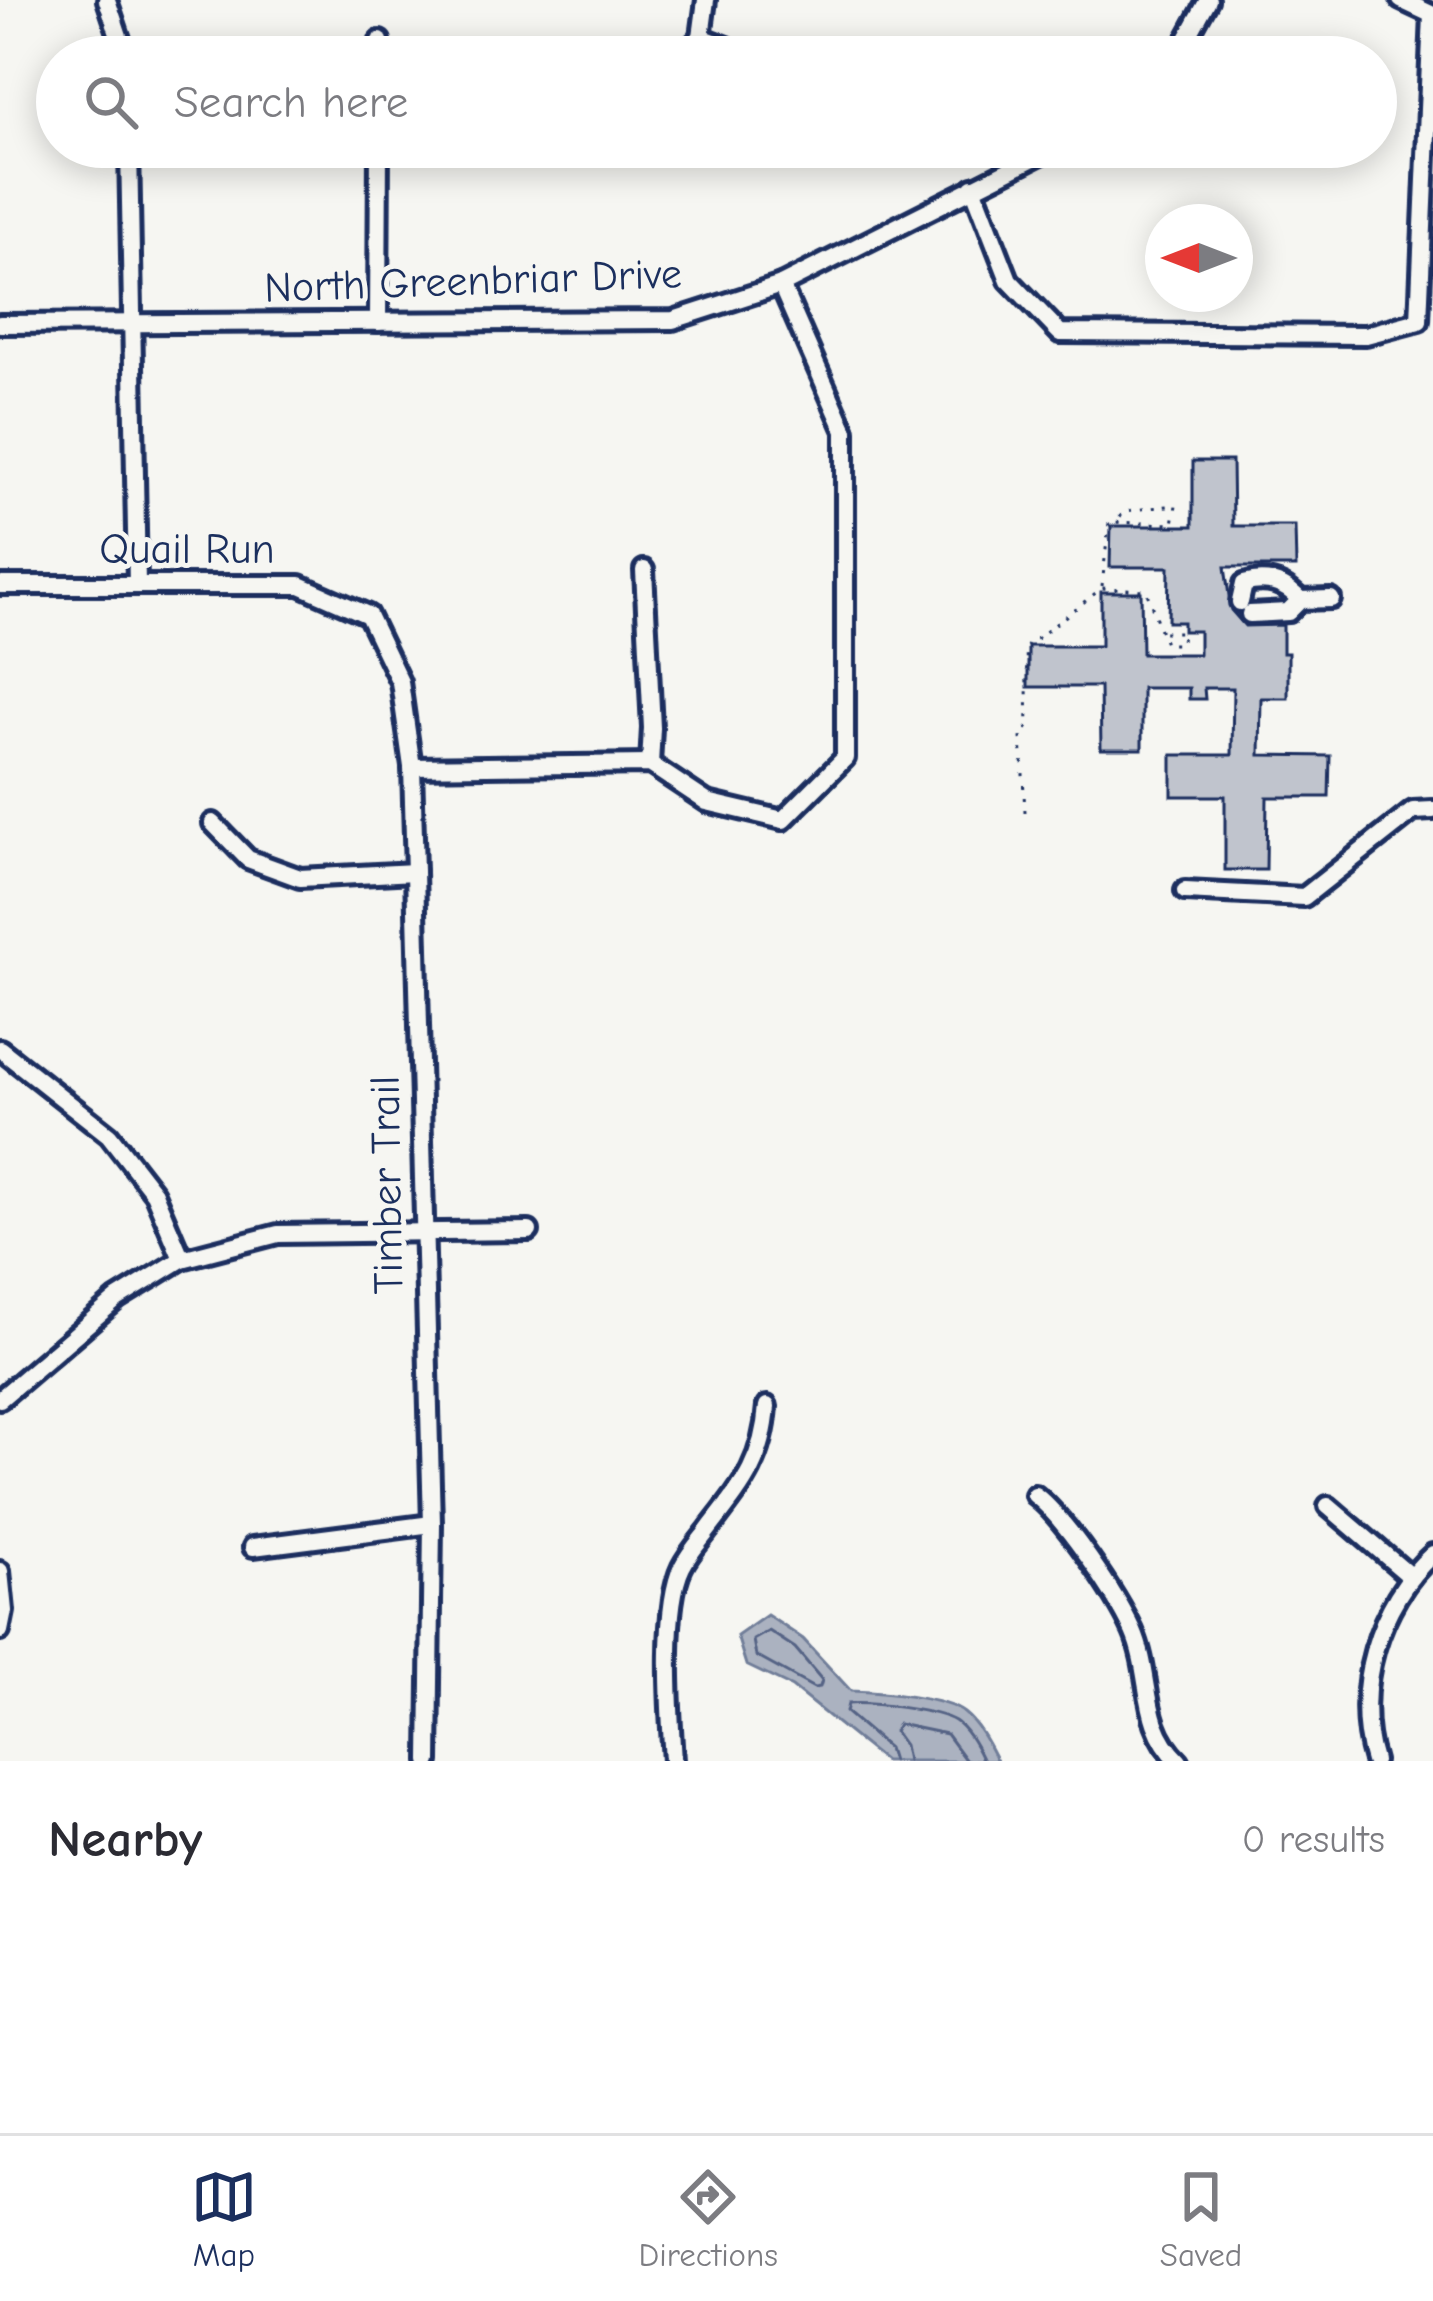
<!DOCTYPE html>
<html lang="en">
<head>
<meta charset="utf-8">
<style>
	:root { --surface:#fff; --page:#f2f2f3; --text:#2b2b33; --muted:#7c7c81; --line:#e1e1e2; --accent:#1b2f5e }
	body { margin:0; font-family:"Comic Neue",sans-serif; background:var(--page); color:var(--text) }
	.compass { position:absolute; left:1145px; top:204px; width:108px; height:108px; border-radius:50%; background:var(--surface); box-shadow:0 6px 30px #0003; rotate:270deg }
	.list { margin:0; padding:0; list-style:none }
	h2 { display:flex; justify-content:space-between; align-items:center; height:156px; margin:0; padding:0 48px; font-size:51px }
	h2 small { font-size:39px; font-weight:400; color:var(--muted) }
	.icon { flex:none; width:66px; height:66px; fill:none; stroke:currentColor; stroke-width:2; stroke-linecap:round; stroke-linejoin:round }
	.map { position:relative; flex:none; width:1433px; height:1761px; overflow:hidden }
	.search { position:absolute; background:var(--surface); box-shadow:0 6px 30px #0003; left:36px; right:36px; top:36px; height:132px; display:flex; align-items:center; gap:30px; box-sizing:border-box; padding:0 42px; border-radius:66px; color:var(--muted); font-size:45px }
	.sheet { height:372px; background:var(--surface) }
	nav { display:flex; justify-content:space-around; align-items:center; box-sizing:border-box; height:168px; border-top:3px solid var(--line); background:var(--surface); font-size:33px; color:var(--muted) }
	nav a { display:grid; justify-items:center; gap:6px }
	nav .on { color:var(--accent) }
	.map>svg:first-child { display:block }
	.water { fill:#abb2c0; stroke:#717e99; stroke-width:3 }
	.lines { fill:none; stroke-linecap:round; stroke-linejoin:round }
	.shore { stroke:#556385; stroke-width:3 }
	.building { fill:#c0c4cd; stroke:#1b2f5e; stroke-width:3 }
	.minor-casing { stroke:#1b2f5e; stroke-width:26 }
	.path { stroke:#1b2f5e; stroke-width:3; stroke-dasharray:3 9; stroke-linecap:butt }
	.minor { stroke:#f6f6f2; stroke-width:16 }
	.labels { text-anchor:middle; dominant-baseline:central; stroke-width:10; stroke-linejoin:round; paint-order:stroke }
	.street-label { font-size:42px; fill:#1b2f5e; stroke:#f6f6f2 }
</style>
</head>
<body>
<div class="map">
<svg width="1433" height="1761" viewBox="0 0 1433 1761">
	<rect width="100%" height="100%" fill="#f6f6f2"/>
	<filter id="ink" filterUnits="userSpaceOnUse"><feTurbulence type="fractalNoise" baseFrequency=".00833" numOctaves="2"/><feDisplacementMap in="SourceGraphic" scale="24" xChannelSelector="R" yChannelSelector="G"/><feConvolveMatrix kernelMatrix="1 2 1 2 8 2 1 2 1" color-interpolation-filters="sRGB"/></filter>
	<g filter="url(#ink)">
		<path class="water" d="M 767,1615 L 803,1639 L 851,1691 C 877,1692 945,1697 964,1713 C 979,1725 988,1744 997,1761 L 884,1761 L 792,1687 L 746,1665 L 737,1636 Z"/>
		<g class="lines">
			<g class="shore">
				<polygon points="769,1631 795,1648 822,1680 820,1687 814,1688 756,1656 753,1640"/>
				<path d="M 892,1761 L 888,1748 L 846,1712 L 848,1704 C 869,1702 937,1710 955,1721 C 967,1729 977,1748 983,1761"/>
				<polyline points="907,1761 904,1745 894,1731 898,1724 946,1734 966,1761"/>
			</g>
		</g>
		<polygon class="building" points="1193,461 1232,461 1233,526 1295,526 1296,567 1225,567 1231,610 1245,626 1283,625 1283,653 1288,653 1288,698 1261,698 1260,755 1330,756 1329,797 1267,797 1266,870 1225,870 1225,796 1172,796 1172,755 1232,755 1233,688 1204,688 1205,699 1189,699 1189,688 1142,688 1142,749 1101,749 1100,687 1028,687 1028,646 1101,646 1101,592 1141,592 1142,654 1199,654 1199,631 1183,631 1183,622 1168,622 1169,567 1110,567 1111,526 1193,526"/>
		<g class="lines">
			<g class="minor-casing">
				<g id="minor">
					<polyline points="107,0 126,57"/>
					<polyline points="1401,0 1433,15"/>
					<polyline points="701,37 706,0"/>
					<polyline points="380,57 380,41"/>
					<polyline points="681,57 701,37 727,47"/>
					<polyline points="1177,57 1208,0"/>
					<polyline points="129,147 137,585"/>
					<polyline points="973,187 1009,280 1060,333 1366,335 1419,321 1432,15"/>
					<polyline points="378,322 379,147"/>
					<polyline points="0,324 673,320 781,285 1055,147"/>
					<polyline points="644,570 652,728 650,764"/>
					<polyline points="0,585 300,585 368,615 400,682 412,767 415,872 432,1524 429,1761"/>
					<path d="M 1240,602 L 1244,584 C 1267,577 1285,583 1300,600 L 1331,599"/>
					<polyline points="1250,614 1288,612 1300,600"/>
					<polyline points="412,767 650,764 707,802 783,820 845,758 845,431 781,285"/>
					<polyline points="213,823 248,859 300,878 415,872"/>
					<polyline points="1185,891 1304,897 1413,811 1433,810"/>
					<polyline points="0,1049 109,1135 154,1193 182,1259"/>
					<polyline points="0,1399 117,1299 182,1259 278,1234 529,1231"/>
					<path d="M 1035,1495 C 1065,1518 1117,1596 1133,1631 C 1153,1677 1140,1724 1179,1761"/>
					<polyline points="1328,1506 1411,1577"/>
					<polyline points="253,1547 432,1524"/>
					<polyline points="0,1571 4,1611 0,1631"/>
					<path d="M 673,1761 C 670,1714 662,1608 682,1567 C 689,1553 700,1541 709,1529 C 742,1486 763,1462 767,1406"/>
					<path d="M 1374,1761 C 1352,1691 1378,1602 1433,1554"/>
				</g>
			</g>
			<g class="path">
				<polyline points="1102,586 1109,522 1173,524 1176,505 1125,511 1116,521"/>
				<polyline points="1025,812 1021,737 1028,727 1026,647 1102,588 1146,590 1165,644 1180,644 1183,632 1161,632"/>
			</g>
			<use href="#minor" class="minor"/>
		</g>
	</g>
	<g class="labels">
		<g class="street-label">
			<text transform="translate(473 281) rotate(-2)">North Greenbriar Drive</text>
			<text x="187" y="549">Quail Run</text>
			<text transform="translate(387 1185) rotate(-91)">Timber Trail</text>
		</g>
	</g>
</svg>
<svg class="compass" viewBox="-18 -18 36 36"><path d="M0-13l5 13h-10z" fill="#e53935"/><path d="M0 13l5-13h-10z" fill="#7c7c81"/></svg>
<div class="search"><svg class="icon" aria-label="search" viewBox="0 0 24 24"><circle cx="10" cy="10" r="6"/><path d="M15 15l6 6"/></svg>Search here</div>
</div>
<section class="sheet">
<h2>Nearby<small>0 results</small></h2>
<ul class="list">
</ul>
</section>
<nav>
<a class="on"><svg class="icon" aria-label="map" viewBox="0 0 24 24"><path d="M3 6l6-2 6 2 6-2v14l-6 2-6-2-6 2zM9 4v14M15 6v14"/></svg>Map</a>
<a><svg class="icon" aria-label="directions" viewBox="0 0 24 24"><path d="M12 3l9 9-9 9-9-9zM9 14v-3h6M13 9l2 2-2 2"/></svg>Directions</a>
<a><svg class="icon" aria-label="saved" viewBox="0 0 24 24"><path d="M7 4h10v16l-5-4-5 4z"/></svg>Saved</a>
</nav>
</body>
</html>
